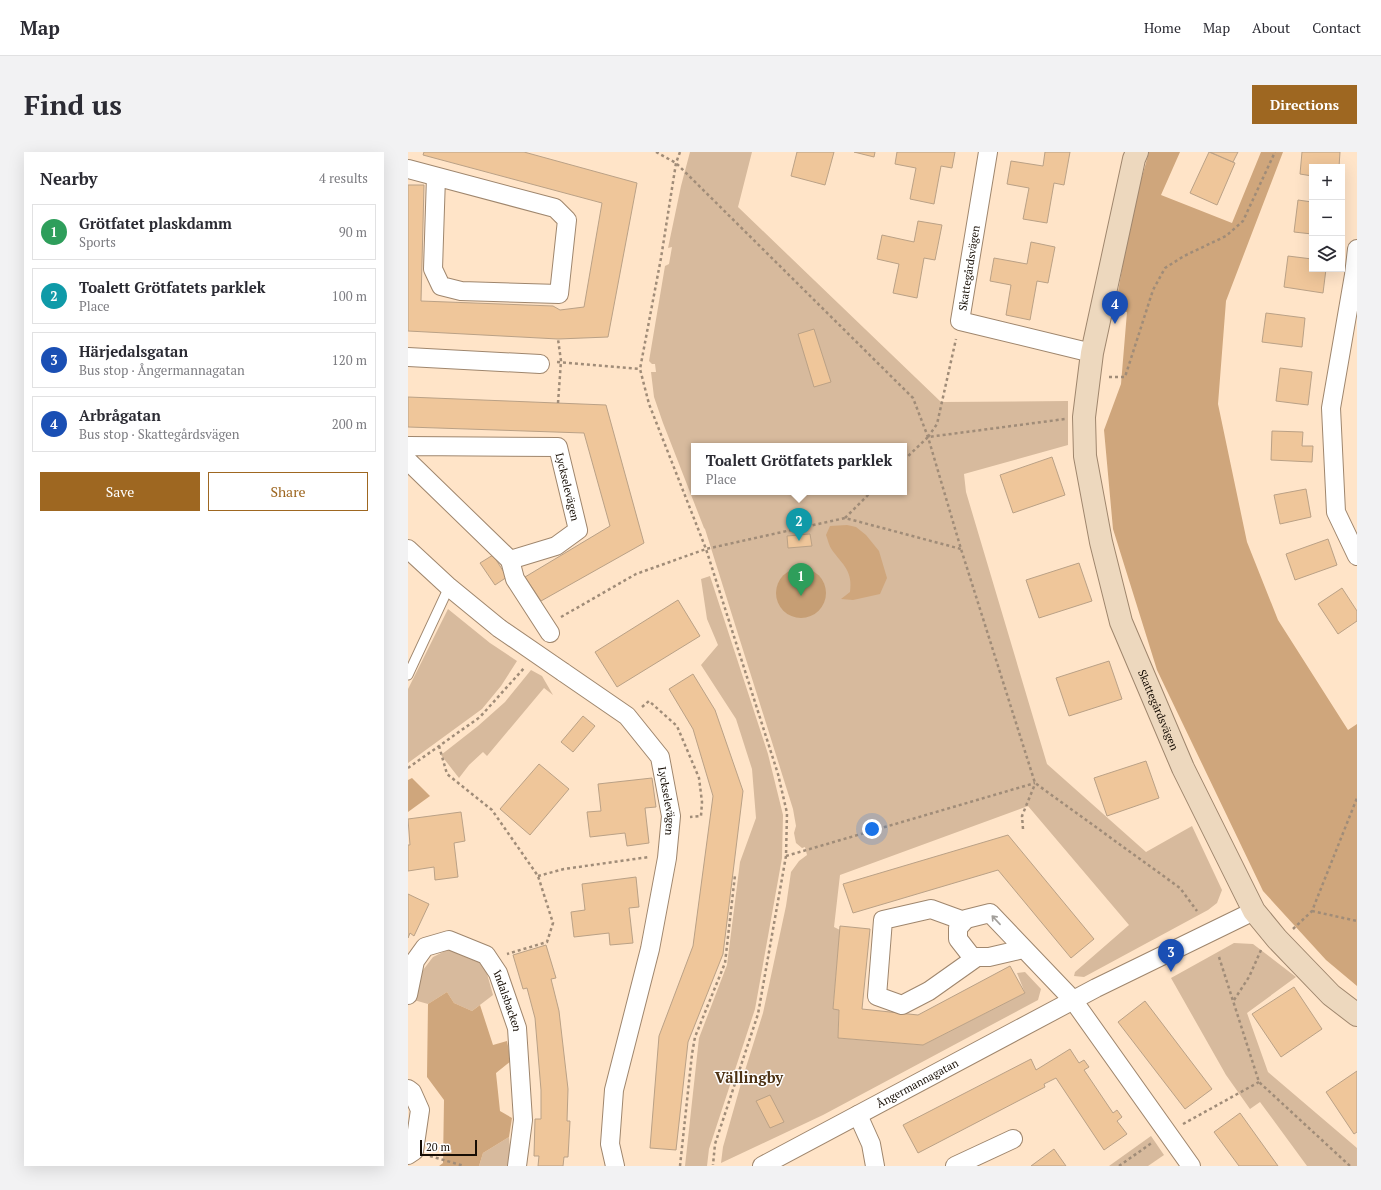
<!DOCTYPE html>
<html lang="en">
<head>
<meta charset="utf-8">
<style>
	:root { --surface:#fff; --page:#f2f2f3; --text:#2b2b33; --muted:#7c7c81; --line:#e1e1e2; --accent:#9e6721 }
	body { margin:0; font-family:"PT Serif",serif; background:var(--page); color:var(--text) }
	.controls { position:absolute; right:12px; top:12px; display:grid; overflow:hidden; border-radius:0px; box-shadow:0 4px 16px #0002 }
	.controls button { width:36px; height:36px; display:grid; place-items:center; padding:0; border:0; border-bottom:1px solid var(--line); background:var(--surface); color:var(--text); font:20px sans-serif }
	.scale { position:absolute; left:12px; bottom:10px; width:57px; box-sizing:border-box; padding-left:4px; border:2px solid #170e05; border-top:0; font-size:11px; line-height:14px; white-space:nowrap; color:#170e05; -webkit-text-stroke:3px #fff; paint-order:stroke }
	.you { position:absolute; left:464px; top:677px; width:14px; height:14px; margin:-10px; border:3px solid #fff; border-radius:50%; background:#1a73e8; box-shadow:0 0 0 6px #1a73e833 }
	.badge { display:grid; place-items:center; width:26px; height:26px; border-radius:50%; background:var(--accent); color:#fff; font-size:13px; font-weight:700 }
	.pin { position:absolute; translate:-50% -33px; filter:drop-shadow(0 1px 2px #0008) }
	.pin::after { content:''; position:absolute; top:21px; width:14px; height:12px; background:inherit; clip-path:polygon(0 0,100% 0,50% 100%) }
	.popup { position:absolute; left:283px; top:291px; width:216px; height:52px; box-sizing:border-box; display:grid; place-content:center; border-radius:0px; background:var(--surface); filter:drop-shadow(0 1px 3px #0005); font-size:13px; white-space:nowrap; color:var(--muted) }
	.popup b { font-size:15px; color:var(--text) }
	.popup::after { content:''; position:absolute; left:50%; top:100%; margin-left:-8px; border:8px solid transparent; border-top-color:var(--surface) }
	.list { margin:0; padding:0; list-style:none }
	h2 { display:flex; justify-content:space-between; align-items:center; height:52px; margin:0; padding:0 16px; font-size:17px }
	h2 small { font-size:13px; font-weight:400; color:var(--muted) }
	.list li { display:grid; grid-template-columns:26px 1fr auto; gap:12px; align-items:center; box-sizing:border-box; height:56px; margin:0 8px 8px; padding:0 8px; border:1px solid var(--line); border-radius:0px }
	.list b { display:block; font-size:15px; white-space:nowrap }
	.list p { margin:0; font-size:13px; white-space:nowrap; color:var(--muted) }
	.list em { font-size:13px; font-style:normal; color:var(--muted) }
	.actions { display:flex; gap:8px; padding:12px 16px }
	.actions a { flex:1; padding:9px 0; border:1px solid var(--accent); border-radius:0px; text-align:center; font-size:14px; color:var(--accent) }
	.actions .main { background:var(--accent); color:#fff }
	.icon { flex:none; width:22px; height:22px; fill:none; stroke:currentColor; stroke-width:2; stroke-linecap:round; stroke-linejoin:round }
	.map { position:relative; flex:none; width:949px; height:1014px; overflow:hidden; border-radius:0px }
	header { display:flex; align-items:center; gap:24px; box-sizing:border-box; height:56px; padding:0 20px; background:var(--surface); border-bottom:1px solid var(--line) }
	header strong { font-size:19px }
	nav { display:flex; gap:22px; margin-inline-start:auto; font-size:14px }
	.intro { display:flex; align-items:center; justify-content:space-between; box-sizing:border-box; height:96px; padding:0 24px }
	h1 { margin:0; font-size:28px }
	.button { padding:10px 18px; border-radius:0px; background:var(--accent); color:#fff; font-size:14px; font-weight:700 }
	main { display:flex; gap:24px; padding:0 24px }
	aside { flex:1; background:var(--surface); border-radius:0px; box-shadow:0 4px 16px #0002 }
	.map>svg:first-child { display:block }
	.green { fill:#d7ba9d; fill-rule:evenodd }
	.forest { fill:#cfa67c }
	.water { fill:#c69e74 }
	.building { fill:#efc69a; stroke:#baa186 }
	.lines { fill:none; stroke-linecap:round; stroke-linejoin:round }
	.lane-casing { stroke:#9f866d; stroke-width:11 }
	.street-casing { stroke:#9f866d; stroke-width:20 }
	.secondary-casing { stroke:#9f866d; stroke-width:24 }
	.path { stroke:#a08c78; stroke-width:2.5; stroke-dasharray:3 3; stroke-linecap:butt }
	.lane { stroke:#fff; stroke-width:9 }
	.street { stroke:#fff; stroke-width:18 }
	.secondary { stroke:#edd8be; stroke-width:22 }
	.street-bridge-casing { stroke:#9f866d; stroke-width:20; stroke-linecap:butt }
	.street-bridge { stroke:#fff; stroke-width:18 }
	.oneway { stroke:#a29f9b }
	.labels { text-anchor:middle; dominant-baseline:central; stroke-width:3; stroke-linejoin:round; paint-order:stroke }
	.street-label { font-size:11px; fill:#170e05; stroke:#fff }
	.district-label { font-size:15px; font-weight:bold; fill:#4c3112; stroke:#fff }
</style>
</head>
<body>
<header>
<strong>Map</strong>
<nav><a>Home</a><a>Map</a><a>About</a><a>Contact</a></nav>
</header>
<div class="intro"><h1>Find us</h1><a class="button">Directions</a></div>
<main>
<aside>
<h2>Nearby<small>4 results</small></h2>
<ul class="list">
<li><span class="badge" style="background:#2e9e5b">1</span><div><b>Grötfatet plaskdamm</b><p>Sports</p></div><em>90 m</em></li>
<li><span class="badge" style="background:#0f9aa8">2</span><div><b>Toalett Grötfatets parklek</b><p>Place</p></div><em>100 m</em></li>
<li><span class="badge" style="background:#1a4fb4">3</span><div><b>Härjedalsgatan</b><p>Bus stop · Ångermannagatan</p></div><em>120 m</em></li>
<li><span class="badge" style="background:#1a4fb4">4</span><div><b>Arbrågatan</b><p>Bus stop · Skattegårdsvägen</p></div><em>200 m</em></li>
</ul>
<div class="actions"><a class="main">Save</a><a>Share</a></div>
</aside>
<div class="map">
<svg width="949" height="1014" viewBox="0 0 949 1014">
	<rect width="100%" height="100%" fill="#ffe4c8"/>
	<g class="green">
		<path d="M 282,0 L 344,0 L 330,55 L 533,250 L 660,249 L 660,293 L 556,322 L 558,340 L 639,612 L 738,700 L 784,674 L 814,738 L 809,751 L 800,758 L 676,825 L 666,824 L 667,820 L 721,773 L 620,654 L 432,723 L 426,775 L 432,778 L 425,856 L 431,858 L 430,886 L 515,893 L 617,841 L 609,821 L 617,820 L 633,837 L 630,848 L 415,963 L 313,1011 L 315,995 L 334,928 L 355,861 L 378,754 L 383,720 L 391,709 L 399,703 L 397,695 L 394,696 L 388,691 L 386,681 L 388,674 L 385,657 L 297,377 L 296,376 L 255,271 L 246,245 L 243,220 L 248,220 L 247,212 L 244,212 L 241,209 L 257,114 L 261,112 L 264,95 L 260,96 L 273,34 ZM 286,294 L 496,294 L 496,340 L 286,340 Z"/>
		<polygon points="302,424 360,602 375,663 374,706 347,857 301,997 299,1014 277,1014 291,886 319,813 332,710 348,666 344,617 328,567 293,513 310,493 299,467 293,427"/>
		<polygon points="40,457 82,491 109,509 93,534 74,557 0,611 0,537"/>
		<polygon points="123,518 134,524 145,543 136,536 79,604 75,600 61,613 51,626 33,603 70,574 97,550"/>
		<polygon points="826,791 845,792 888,825 839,861 860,920 949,996 949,1014 899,1014 852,950 842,957 818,923 763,826"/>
		<polygon points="39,798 61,802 76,811 85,843 64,859 46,851 39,840 20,852 6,848 9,826 25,805"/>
		<polygon points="743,984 756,1003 740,1014 701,1014"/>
		<polygon points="101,985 102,998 101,1014 71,1014 75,1001"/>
	</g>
	<g class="forest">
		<polygon points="741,0 772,0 753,43 824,71 853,0 875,0 818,149 810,252 839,390 870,468 940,578 949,572 949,834 918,808 855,739 749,518 705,377 696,278 713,232 719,160 707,157 724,60"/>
		<path d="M 439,373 L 448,375 L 458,383 L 471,399 L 479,426 L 472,442 L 445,448 L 433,447 L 442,440 C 445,419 435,413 424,398 C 421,394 420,388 418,383 L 422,374 Z"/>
		<polygon points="4,626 22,644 0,660 0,628"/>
		<polygon points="39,840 46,851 64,859 72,853 85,893 99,889 103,909 88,921 92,959 104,966 101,985 75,1001 71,1014 31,1014 35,1011 36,948 19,925 20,852"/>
	</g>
	<circle class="water" cx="393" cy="441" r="25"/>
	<g class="building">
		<polygon points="16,0 116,0 229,31 200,185 150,187 0,179 0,33 16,33 13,149 145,154 152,158 176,155 194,51 15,3"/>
		<polygon points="389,0 426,0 417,33 383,24"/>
		<polygon points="446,0 467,0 466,5"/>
		<polygon points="489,0 547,0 544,16 533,14 526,52 502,47 508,16 487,12"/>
		<polygon points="637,0 662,0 656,33 646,31 639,71 615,67 621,36 599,32 603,9 635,14"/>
		<polygon points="801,0 827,11 809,53 782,41"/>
		<polygon points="802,0 830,0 825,10"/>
		<polygon points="894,0 932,0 931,15 904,15 904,24 892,22"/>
		<polygon points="890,48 904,50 904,82 886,80"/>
		<polygon points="510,69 534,73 527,108 516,106 509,146 485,141 491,112 469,107 474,83 506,90"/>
		<polygon points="623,90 647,95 640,131 629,129 622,168 598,163 603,133 582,129 586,106 619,112"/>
		<polygon points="880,104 904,107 904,117 918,117 915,141 876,135"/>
		<polygon points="858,161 897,166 894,195 854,190"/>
		<polygon points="406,177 423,230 406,235 390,182"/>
		<polygon points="872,216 904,220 900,253 868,249"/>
		<polygon points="0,245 198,253 236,391 133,449 117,425 202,374 176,281 0,275"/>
		<polygon points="864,279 895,280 894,294 905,294 904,310 863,308"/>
		<polygon points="644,305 657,343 605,361 592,323"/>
		<polygon points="898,337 903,365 872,372 866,343"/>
		<polygon points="402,382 404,394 380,396 379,384"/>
		<polygon points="920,387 929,413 887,428 878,402"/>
		<polygon points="85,403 99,425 87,433 72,411"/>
		<polygon points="671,411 684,449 631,466 618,428"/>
		<polygon points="934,436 949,459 949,469 930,482 910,452"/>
		<polygon points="270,448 292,484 209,535 187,500"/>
		<polygon points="701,509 714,547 661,564 648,526"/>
		<polygon points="285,522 307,558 335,639 315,802 280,890 268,998 242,996 251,884 285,794 305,644 285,577 261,537"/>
		<polygon points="175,564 187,574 165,600 153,590"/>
		<polygon points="738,609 751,646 699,664 686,626"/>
		<polygon points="131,612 161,637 122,683 92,657"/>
		<polygon points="244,626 248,655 237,656 241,691 219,694 217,681 182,685 179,660 193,659 190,632"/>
		<polygon points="53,660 57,689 46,691 50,725 27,728 26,715 0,719 0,693 2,693 0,667"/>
		<polygon points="600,683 686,787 663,806 590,718 445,761 435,732"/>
		<polygon points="228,725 231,755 221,756 225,791 202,793 201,781 166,785 163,760 177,758 174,732"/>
		<polygon points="0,742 21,752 6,784 2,781 0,786"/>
		<polygon points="432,774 462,777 454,857 510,863 602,814 617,841 515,893 430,886 431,858 425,857"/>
		<polygon points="138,793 148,826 143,827 151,859 160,937 159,969 162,969 160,1005 156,1005 155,1014 130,1014 131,1004 126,1004 127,967 133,967 133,938 127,866 119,836 115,837 105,803"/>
		<polygon points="886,835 914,877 873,905 844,862"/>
		<polygon points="737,849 804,937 777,957 710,870"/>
		<polygon points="662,897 671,911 676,908 681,915 676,918 705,961 709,958 714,965 709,969 719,982 696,998 648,926 636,932 637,935 510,1001 495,973 623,907 628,918"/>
		<polygon points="949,919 949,980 946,982 918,940"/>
		<polygon points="362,943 376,970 362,976 348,949"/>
		<polygon points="832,961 870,1014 831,1014 806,980"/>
		<polygon points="646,997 658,1014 623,1014"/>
	</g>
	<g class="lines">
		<g class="lane-casing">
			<polyline id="lane" points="0,523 41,435"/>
		</g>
		<g class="street-casing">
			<g id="street">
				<polyline points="580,0 552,169 684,201"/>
				<polyline points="0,17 147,56 159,68 151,142 53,139 33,134 25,117 28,25"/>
				<polyline points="949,97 946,123 923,256 928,360 949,404"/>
				<polyline points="0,205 132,212"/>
				<path id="s1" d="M 0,294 L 150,295 L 170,378 L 148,394 L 102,408 L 0,309"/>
				<polyline points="0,397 41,435 91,476"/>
				<polyline points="102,408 107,427 142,481"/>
				<path id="s2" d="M 155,520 L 219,564 L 252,605 L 263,664 L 259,706 L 242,797 L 206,938 L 202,992 L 207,1014"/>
				<polyline points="556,769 523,757 475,768 469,844 494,853 521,839 569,805"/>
				<polyline points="615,797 581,805 564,805 550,787 550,776 558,767 582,761 665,848 783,1014"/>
				<path id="s3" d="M 0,843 L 7,809 L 17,795 L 41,788 L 78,803 L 90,821 L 109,876 L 115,968 L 109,1014"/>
				<polyline points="0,937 4,940 12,958 6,999 0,1003"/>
				<polyline points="450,963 463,992 467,1014"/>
				<path id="s4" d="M 354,1014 L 688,836 L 846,759"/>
				<polyline points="547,1014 605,987"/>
			</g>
		</g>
		<g class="secondary-casing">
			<g id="secondary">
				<path id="s5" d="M 729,0 L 726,7 L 684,201 L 676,265 L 677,304 L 693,390 L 713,470 L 775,616 L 846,759 L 869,787 L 923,843 L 949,863"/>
			</g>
		</g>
		<g class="path">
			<polyline points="248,0 268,11 505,246 520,285 553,397 627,631 772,736 789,759"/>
			<polyline points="272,0 268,11 253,106 232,217 241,252 298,397 370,622 379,661 378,704 350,862 307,992 305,1013"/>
			<polyline points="149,210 232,217"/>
			<polyline points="701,225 717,225 745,138 757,116 776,104 818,84 835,69 867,0"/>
			<polyline points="150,251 153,209 150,187"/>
			<polyline points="520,285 529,272 548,187"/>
			<polyline points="496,308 520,285 657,267"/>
			<polyline points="437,366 463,340"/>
			<polyline points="153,465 228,422 298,397 437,366 553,397"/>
			<polyline points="234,555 241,549 269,574 291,626 294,650 293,664 282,665"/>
			<polyline points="31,594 39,622 84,658 130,724 145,771 139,790 99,802"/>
			<polyline points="0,616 72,565 117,515"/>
			<polyline points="615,677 614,664 627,632"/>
			<polyline points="378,704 627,631"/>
			<polyline points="130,724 156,717 241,705"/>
			<polyline points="904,759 949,769"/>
			<polyline points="885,777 904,759 949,646"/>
			<polyline points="811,805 851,930 942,1014"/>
			<polyline points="826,848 841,825 853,798"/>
			<polyline points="775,972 851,930"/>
			<polyline points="22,1004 56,1014"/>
			<polyline points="272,1014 284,902 287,885 317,811 327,723"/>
			<polyline points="711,1014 745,990"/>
		</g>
		<use href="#lane" class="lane"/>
		<use href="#street" class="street"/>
		<use href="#secondary" class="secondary"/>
		<g class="street-bridge-casing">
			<polyline id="street-bridge" points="91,476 155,520"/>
		</g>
		<use href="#street-bridge" class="street-bridge"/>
	</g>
	<defs><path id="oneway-shaft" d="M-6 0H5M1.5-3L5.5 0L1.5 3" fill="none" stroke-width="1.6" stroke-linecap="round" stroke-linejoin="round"/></defs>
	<use class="oneway" href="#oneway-shaft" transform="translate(588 768) rotate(-133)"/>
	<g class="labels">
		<g class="street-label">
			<text transform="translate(561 116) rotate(-81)">Skattegårdsvägen</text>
			<text stroke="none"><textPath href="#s1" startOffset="191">Lyckselevägen</textPath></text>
			<text stroke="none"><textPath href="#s5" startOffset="575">Skattegårdsvägen</textPath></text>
			<text stroke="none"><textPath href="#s2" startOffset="175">Lyckselevägen</textPath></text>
			<text stroke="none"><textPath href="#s3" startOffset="168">Indalsbacken</textPath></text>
			<text stroke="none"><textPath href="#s4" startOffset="176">Ångermannagatan</textPath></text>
		</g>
		<g class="district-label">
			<text x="341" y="925">Vällingby</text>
		</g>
	</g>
</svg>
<div class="controls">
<button>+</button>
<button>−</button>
<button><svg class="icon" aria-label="layers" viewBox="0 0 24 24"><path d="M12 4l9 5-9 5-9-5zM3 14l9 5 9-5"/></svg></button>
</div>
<div class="scale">20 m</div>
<div class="you"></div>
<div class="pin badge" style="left:393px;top:444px;background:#2e9e5b">1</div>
<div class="pin badge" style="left:391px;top:389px;background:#0f9aa8">2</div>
<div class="popup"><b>Toalett Grötfatets parklek</b>Place</div>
<div class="pin badge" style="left:763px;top:820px;background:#1a4fb4">3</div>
<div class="pin badge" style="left:707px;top:172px;background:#1a4fb4">4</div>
</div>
</main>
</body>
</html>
